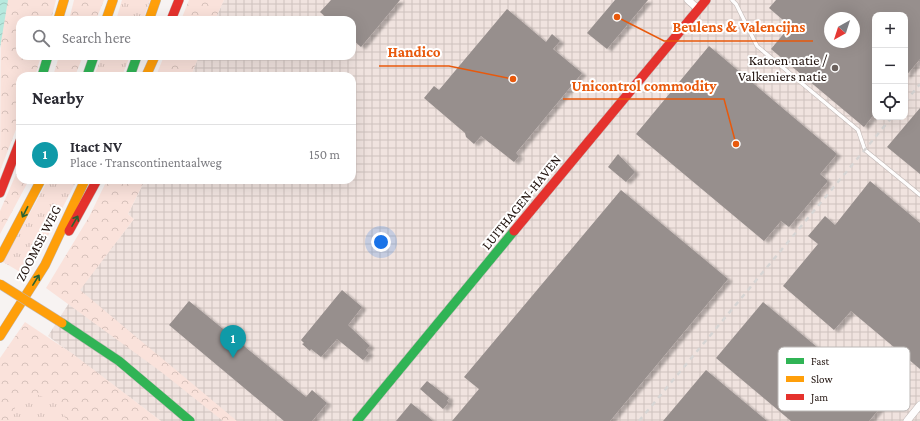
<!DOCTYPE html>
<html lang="en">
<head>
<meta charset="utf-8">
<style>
	:root { --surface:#fff; --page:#f7f7f7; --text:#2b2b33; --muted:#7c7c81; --line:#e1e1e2; --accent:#ea580c }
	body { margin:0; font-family:"Crimson Pro",serif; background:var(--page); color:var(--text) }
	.controls { position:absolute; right:12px; top:12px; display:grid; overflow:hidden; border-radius:8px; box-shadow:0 4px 16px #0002 }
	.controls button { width:36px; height:36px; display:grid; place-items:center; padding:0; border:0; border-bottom:1px solid var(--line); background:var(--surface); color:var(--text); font:20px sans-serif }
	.compass { position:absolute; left:824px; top:12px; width:36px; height:36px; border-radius:50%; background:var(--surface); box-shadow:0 4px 16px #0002; rotate:219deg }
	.you { position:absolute; left:381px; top:242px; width:14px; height:14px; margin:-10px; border:3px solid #fff; border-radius:50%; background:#1a73e8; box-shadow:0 0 0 6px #1a73e833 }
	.badge { display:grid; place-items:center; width:26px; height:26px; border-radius:50%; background:var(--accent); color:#fff; font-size:13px; font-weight:700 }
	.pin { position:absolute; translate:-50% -33px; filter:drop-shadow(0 1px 2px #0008) }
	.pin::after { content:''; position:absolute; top:21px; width:14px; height:12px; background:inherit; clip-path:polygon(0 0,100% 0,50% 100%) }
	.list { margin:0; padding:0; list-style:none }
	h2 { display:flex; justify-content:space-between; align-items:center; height:52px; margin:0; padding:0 16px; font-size:17px }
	h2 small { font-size:13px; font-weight:400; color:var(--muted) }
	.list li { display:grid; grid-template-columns:26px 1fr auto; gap:12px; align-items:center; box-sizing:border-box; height:60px; padding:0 16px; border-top:1px solid var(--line) }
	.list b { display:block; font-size:15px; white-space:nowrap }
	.list p { margin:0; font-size:13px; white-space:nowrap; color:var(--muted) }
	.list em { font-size:13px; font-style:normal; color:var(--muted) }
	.icon { flex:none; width:22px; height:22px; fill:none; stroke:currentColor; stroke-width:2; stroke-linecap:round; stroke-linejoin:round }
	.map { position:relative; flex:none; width:920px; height:421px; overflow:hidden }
	.search { position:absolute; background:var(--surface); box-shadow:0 4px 16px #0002; left:16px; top:16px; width:340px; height:44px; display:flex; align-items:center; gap:10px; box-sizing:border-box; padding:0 14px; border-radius:12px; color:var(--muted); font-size:15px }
	.panel { position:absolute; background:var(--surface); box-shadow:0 4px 16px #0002; left:16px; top:72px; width:340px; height:112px; border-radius:12px }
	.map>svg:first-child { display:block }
	.industrial { fill:url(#industrial-grid); fill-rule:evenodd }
	.grass { fill:url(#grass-tufts) }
	.forest { fill:url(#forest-crowns) }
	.water { fill:url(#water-waves) }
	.building { fill:#978f8d; fill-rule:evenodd; filter:url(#shadow) }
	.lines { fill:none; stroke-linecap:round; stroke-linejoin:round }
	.lane-casing { stroke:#c0b7b4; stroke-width:4.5 }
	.street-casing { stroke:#c0b7b4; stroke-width:8 }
	.fast-casing { stroke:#c0b7b4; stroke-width:10 }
	.slow-casing { stroke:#c0b7b4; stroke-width:10 }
	.jam-casing { stroke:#c0b7b4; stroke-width:10 }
	.lane { stroke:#fefdfd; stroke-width:3.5 }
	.street { stroke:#fefdfd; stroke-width:7 }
	.fast { stroke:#30b455; stroke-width:9 }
	.slow { stroke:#ff9f0a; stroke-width:9 }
	.jam { stroke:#e5322d; stroke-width:9 }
	.rail { stroke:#d7d5d4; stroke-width:2.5; stroke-dasharray:5 5; stroke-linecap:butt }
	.slow-bridge-casing { stroke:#c0b7b4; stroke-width:10; stroke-linecap:butt }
	.slow-bridge { stroke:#ff9f0a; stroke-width:9 }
	.oneway { stroke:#286331 }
	.poi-dot { fill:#6b615d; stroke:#fff; stroke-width:1.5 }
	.labels { text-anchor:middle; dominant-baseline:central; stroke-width:4; stroke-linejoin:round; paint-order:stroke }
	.poi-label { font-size:14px; fill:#20120d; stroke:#fff; text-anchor:end }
	.street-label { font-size:14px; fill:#20120d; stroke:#fff }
	.key { fill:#fff; stroke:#bcb8b6; stroke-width:1 }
	.key-label { font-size:11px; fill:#20120d }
	.leader { fill:none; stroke:#e8590c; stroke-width:1.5 }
	.callout-dot { fill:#e8590c; stroke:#fff; stroke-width:1.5 }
	.callout-label { font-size:15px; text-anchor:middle; font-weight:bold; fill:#e8590c; stroke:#fff; stroke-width:4; stroke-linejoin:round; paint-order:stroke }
</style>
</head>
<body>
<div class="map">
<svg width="920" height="421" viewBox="0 0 920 421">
	<defs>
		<pattern id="industrial-grid" width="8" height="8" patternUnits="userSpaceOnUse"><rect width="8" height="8" fill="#f0e3df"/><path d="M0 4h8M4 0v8" fill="none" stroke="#cec2be"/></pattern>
		<pattern id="grass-tufts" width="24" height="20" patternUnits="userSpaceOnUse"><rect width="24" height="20" fill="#fae2db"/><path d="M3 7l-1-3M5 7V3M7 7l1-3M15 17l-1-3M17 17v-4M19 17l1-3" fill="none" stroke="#d6c1bb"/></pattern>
		<pattern id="forest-crowns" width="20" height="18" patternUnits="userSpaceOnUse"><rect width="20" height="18" fill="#fae2db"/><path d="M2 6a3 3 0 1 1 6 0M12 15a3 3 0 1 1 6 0" fill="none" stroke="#d6c1bb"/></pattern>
		<pattern id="water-waves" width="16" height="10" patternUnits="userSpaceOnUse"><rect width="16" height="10" fill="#b7e9de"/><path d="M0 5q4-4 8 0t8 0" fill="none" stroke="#9dc7bd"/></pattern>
		<filter id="shadow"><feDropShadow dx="4.5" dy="2.5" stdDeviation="1" flood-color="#0004"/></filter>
	</defs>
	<rect width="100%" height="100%" fill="#f7f3f2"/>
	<path class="industrial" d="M 224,0 L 920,0 L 920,421 L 161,421 L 48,336 L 69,303 L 134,219 L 128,214 L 145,180 L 352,180 L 352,76 L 191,76 L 199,56 L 352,56 L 352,20 L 215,20 ZM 875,15 L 905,15 L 905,117 L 875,117 ZM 830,18 L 854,18 L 854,42 L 830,42 Z"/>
	<g class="grass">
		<polygon points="122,0 150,0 143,20 116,20"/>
		<polygon points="102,56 130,56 122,76 94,76"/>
		<polygon points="48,180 77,180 27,276 3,262"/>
		<polygon points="0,381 126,421 0,421"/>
	</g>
	<g class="forest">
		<polygon points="1,0 56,0 51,20 20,20 20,56 41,56 35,76 20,76 20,119 0,171"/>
		<polygon points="74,0 104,0 96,20 69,20"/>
		<polygon points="189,0 224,0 215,20 181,20"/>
		<polygon points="59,56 83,56 75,76 53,76"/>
		<polygon points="164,56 199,56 191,76 156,76"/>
		<polygon points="20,165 20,180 29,180 0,234 0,211"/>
		<polygon points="107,180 145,180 128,214 134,219 80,290 237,421 223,421 160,371 46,288 89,217"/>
		<polygon points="25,322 73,354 161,421 66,421 61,404 33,393 17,399 12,421 0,421 0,358"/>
	</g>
	<polygon class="water" points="0,0 8,0 0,48"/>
	<g class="building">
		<polygon points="331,0 400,0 361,47 352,39 352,20 329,20 320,12"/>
		<polygon points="615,0 648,0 607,49 587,33"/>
		<path d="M 776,0 L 920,0 L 920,59 L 905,77 L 905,15 L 875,15 L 875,113 L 864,127 L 771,49 L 790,26 L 769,8 ZM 830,18 L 854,18 L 854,42 L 830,42 Z"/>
		<polygon points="507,9 546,42 552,34 560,41 553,49 582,73 516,153 519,156 514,162 481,136 474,144 466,137 465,133 424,98 434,86 439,90"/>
		<polygon points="709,46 837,154 820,174 828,181 789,227 781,221 764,241 636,134"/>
		<polygon points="920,108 920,174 887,147"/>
		<polygon points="618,154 635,172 626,182 608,167"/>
		<polygon points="870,181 920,223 920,369 851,311 834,330 783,286 818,244 808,236 825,216 835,225"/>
		<polygon points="621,190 728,279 610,421 452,421 479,389 464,377"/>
		<polygon points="342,290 362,307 348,325 370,346 366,350 369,353 363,360 337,339 321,357 311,349 310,351 302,344 304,343 301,340"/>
		<polygon points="189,301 306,397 312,390 327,403 312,421 284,421 169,325"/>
		<polygon points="763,302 884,403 869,421 791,421 716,358"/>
		<polygon points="706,370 767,421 663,421"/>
		<polygon points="427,381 449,398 447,401 449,402 443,409 420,389"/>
		<polygon points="411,403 433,421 396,421"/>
	</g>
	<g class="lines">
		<g class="lane-casing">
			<polyline id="lane" points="732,0 736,4 757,46 858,130 865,150 920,195"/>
		</g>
		<g class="street-casing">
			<g id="street">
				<polyline points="688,0 698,9"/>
				<polyline points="907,421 920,405"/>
			</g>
		</g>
		<g class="fast-casing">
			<g id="fast">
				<polyline points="42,76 48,56"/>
				<polyline points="87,76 94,56"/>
				<polyline points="130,76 137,56"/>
				<polyline points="62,323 119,361 190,421"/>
				<polyline points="357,421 514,231"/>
			</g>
		</g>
		<g class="slow-casing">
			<g id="slow">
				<polyline points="58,20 64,0"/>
				<polyline points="106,20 113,0"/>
				<polyline points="149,20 156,0"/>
				<polyline points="146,76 155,56"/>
				<polyline points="0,258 41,180"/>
				<polyline points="0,336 45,265 85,180"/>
			</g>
		</g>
		<g class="jam-casing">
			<g id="jam">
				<polyline points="171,20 179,0"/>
				<polyline points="0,193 20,141"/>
				<polyline points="69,231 97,180"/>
				<polyline points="514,231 706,0"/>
			</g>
		</g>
		<use href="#lane" class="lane"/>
		<use href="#street" class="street"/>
		<use href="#fast" class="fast"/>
		<use href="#slow" class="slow"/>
		<use href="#jam" class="jam"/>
		<g class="rail">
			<polyline points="905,102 920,84"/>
			<polyline points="639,421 892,117"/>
		</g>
		<g class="slow-bridge-casing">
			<polyline id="slow-bridge" points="0,284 62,323"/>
		</g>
		<use href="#slow-bridge" class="slow-bridge"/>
	</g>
	<defs><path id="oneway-shaft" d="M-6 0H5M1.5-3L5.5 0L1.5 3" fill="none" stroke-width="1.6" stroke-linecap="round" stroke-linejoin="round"/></defs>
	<g class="oneway">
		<use href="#oneway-shaft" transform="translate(25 212) rotate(117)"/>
		<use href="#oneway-shaft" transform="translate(75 221) rotate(-60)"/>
		<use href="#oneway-shaft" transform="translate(36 280) rotate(-58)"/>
	</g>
	<circle class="poi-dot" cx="835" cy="68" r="4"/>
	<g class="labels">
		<g class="poi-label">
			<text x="827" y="60">Katoen natie /<tspan x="827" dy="16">Valkeniers natie</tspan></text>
		</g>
		<g class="street-label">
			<text transform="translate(521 202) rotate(-51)">LUITHAGEN-HAVEN</text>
			<text transform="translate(38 243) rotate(-63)">ZOOMSE WEG</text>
		</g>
	</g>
	<rect x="778" y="347" width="132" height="64" rx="6" class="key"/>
	<rect x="786" y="358" width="18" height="6" fill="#30b455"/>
	<rect x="786" y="376" width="18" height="6" fill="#ff9f0a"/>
	<rect x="786" y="394" width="18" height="6" fill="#e5322d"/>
	<g class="key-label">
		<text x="811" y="365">Fast</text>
		<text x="811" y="383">Slow</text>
		<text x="811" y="401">Jam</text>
	</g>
	<path class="leader" d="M617 17L664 41H813M513 79L449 66H379M736 144L724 99H563"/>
	<g class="callout-dot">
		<circle cx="617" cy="17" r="4"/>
		<circle cx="513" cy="79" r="4"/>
		<circle cx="736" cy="144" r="4"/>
	</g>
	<g class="callout-label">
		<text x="739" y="32">Beulens &amp; Valencijns</text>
		<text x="414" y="57">Handico</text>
		<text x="644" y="91">Unicontrol commodity</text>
	</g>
</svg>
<div class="controls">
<button>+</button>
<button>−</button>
<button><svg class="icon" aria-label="locate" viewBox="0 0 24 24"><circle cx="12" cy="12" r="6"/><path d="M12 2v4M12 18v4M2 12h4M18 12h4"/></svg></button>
</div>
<svg class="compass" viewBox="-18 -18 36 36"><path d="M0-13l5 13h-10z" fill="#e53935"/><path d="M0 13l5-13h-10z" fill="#7c7c81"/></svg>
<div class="you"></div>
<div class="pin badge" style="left:233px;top:358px;background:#0f9aa8">1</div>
<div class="search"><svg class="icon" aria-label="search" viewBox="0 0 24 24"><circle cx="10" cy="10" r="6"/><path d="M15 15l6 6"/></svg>Search here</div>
<section class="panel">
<h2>Nearby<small></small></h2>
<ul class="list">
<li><span class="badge" style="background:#0f9aa8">1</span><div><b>Itact NV</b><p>Place · Transcontinentaalweg</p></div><em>150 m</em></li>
</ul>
</section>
</div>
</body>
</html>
